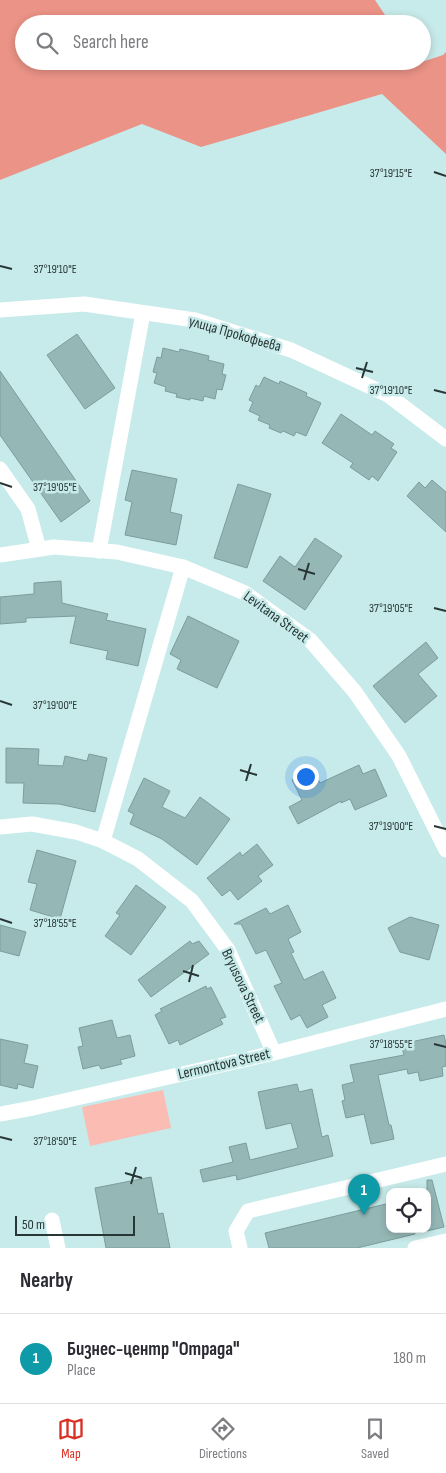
<!DOCTYPE html>
<html lang="en">
<head>
<meta charset="utf-8">
<style>
	:root { --surface:#fff; --page:#f7f7f7; --text:#2b2b33; --muted:#7c7c81; --line:#e1e1e2; --accent:#d93025 }
	body { margin:0; font-family:"Sofia Sans Condensed",sans-serif; background:var(--page); color:var(--text) }
	.controls { position:absolute; right:15px; bottom:15px; display:grid; overflow:hidden; border-radius:10px; box-shadow:0 2px 8px #0003 }
	.controls button { width:45px; height:45px; display:grid; place-items:center; padding:0; border:0; border-bottom:1px solid var(--line); background:var(--surface); color:var(--text); font:25px sans-serif }
	.scale { position:absolute; left:15px; bottom:12px; width:120px; box-sizing:border-box; padding-left:5px; border:2px solid #283736; border-top:0; font-size:14px; line-height:18px; white-space:nowrap; color:#283736; -webkit-text-stroke:4px #c7ebea; paint-order:stroke }
	.you { position:absolute; left:305px; top:776px; width:18px; height:18px; margin:-12px; border:4px solid #fff; border-radius:50%; background:#1a73e8; box-shadow:0 0 0 8px #1a73e833 }
	.badge { display:grid; place-items:center; width:32px; height:32px; border-radius:50%; background:var(--accent); color:#fff; font-size:16px; font-weight:700 }
	.pin { position:absolute; translate:-50% -41px; filter:drop-shadow(0 1px 2px #0008) }
	.pin::after { content:''; position:absolute; top:26px; width:18px; height:15px; background:inherit; clip-path:polygon(0 0,100% 0,50% 100%) }
	.list { margin:0; padding:0; list-style:none }
	h2 { display:flex; justify-content:space-between; align-items:center; height:65px; margin:0; padding:0 20px; font-size:21px }
	h2 small { font-size:16px; font-weight:400; color:var(--muted) }
	.list li { display:grid; grid-template-columns:32px 1fr auto; gap:15px; align-items:center; box-sizing:border-box; height:90px; padding:0 20px; border-top:1px solid var(--line) }
	.list b { display:block; font-size:19px; white-space:nowrap }
	.list p { margin:0; font-size:16px; white-space:nowrap; color:var(--muted) }
	.list em { font-size:16px; font-style:normal; color:var(--muted) }
	.icon { flex:none; width:28px; height:28px; fill:none; stroke:currentColor; stroke-width:2; stroke-linecap:round; stroke-linejoin:round }
	.map { position:relative; flex:none; width:446px; height:1248px; overflow:hidden }
	.search { position:absolute; background:var(--surface); box-shadow:0 2px 8px #0003; left:15px; right:15px; top:15px; height:55px; display:flex; align-items:center; gap:12px; box-sizing:border-box; padding:0 18px; border-radius:28px; color:var(--muted); font-size:19px }
	.sheet { height:155px; background:var(--surface) }
	nav { display:flex; justify-content:space-around; align-items:center; box-sizing:border-box; height:70px; border-top:1px solid var(--line); background:var(--surface); font-size:14px; color:var(--muted) }
	nav a { display:grid; justify-items:center; gap:2px }
	nav .on { color:var(--accent) }
	.map>svg:first-child { display:block }
	.green { fill:#fabcb3 }
	.forest { fill:#eb9387 }
	.building { fill:#95b8b7; stroke:#7b9d9c }
	.lines { fill:none; stroke-linecap:round; stroke-linejoin:round }
	.minor { stroke:#fff; stroke-width:15 }
	.ticks { fill:none; stroke:#283736; stroke-width:2 }
	.labels { text-anchor:middle; dominant-baseline:central; stroke-width:5; stroke-linejoin:round; paint-order:stroke }
	.street-label { font-size:15px; fill:#283736; stroke:#c7ebea }
	.ticks-label { font-size:12px; text-anchor:middle; fill:#283736; stroke:#c7ebea; stroke-width:5; stroke-linejoin:round; paint-order:stroke }
</style>
</head>
<body>
<div class="map">
<svg width="446" height="1248" viewBox="0 0 446 1248">
	<rect width="100%" height="100%" fill="#c7ebea"/>
	<polygon class="green" points="163,1090 171,1128 90,1146 82,1107"/>
	<polygon class="forest" points="0,0 375,0 391,24 24,24 24,61 422,62 443,55 446,52 446,154 382,94 201,147 142,124 0,180"/>
	<g class="building">
		<polygon points="77,334 115,388 85,409 47,355"/>
		<polygon points="163,348 179,352 180,349 209,356 208,360 224,364 222,374 226,375 222,390 217,389 215,399 204,396 203,401 190,398 190,400 176,397 177,394 165,391 166,387 154,383 157,373 153,372 157,357 161,358"/>
		<polygon points="0,371 90,501 61,522 0,435"/>
		<polygon points="264,377 279,384 280,381 307,393 306,396 321,403 306,436 296,432 294,436 283,431 281,433 269,428 270,425 258,420 260,416 249,411 253,402 249,400 256,385 259,387"/>
		<polygon points="341,414 372,435 375,431 394,444 391,448 397,452 378,481 372,476 369,480 350,467 353,463 322,443"/>
		<polygon points="132,470 177,479 170,512 182,515 176,545 125,535 132,502 125,500"/>
		<polygon points="432,480 446,492 446,532 407,496 419,482 425,488"/>
		<polygon points="238,484 271,494 247,568 214,558"/>
		<polygon points="315,538 342,556 305,610 263,581 280,556 295,567"/>
		<polygon points="61,581 62,603 108,614 106,620 146,629 138,666 106,659 108,651 70,643 76,616 26,618 26,622 0,624 0,597 34,594 34,583"/>
		<polygon points="188,616 239,641 217,688 177,669 181,660 170,654"/>
		<polygon points="426,642 438,658 418,674 437,696 405,723 373,686"/>
		<polygon points="6,748 39,749 38,765 63,766 65,756 87,761 89,754 107,758 95,812 59,804 23,803 24,783 6,783"/>
		<polygon points="359,765 363,774 375,769 387,796 355,810 350,799 341,803 341,801 298,824 289,807 302,800 292,780 313,769 320,783"/>
		<polygon points="144,778 170,791 162,807 185,818 200,797 230,819 197,865 162,839 130,824 134,814 128,811"/>
		<polygon points="257,844 273,865 258,876 262,881 238,900 230,890 222,896 207,878 240,852 242,856"/>
		<polygon points="37,850 76,861 60,919 30,910 37,884 28,882"/>
		<polygon points="136,885 166,907 131,955 105,936 120,915 116,913"/>
		<polygon points="288,905 301,932 288,939 294,952 291,953 304,980 323,971 336,998 322,1005 328,1017 307,1028 300,1015 291,1020 274,986 282,983 266,950 256,954 241,924 234,924 266,908 270,914"/>
		<polygon points="410,917 439,925 429,960 400,952 388,928"/>
		<polygon points="0,925 26,932 19,956 0,951"/>
		<polygon points="190,941 192,944 199,941 209,954 151,997 138,980"/>
		<polygon points="206,986 207,989 211,987 226,1017 220,1019 223,1024 180,1045 178,1040 169,1044 155,1015 162,1011 160,1009"/>
		<polygon points="112,1020 117,1038 130,1035 135,1056 120,1060 122,1064 101,1069 99,1065 83,1069 78,1047 83,1046 79,1028"/>
		<polygon points="444,1035 446,1044 446,1066 442,1067 443,1076 420,1081 418,1072 408,1074 407,1069 378,1075 389,1125 391,1125 394,1139 371,1144 364,1114 346,1118 342,1101 345,1100 342,1085 354,1082 350,1065 404,1055 401,1044"/>
		<polygon points="0,1039 28,1045 24,1063 38,1066 33,1088 18,1084 17,1089 0,1085"/>
		<polygon points="297,1084 299,1092 312,1089 322,1137 328,1135 333,1156 237,1180 236,1175 203,1182 200,1170 233,1162 229,1147 246,1143 250,1160 298,1148 291,1123 266,1129 258,1092"/>
		<polygon points="151,1177 158,1214 163,1213 170,1248 106,1248 95,1188"/>
		<polygon points="427,1180 432,1180 444,1227 427,1231"/>
		<polygon points="390,1203 390,1229 414,1229 415,1234 357,1248 269,1248 265,1233"/>
	</g>
	<g class="lines">
		<g class="minor">
			<polyline points="0,310 84,304 195,320 291,350 388,395 446,439"/>
			<polyline points="0,469 28,509 39,549"/>
			<polyline points="99,551 143,313"/>
			<polyline points="0,555 54,547 117,552 183,567 245,593 310,640 355,692 399,756 446,850"/>
			<polyline points="0,827 32,824 76,832 103,841 138,859 192,901 228,950 274,1053"/>
			<polyline points="103,841 183,567"/>
			<polyline points="0,1114 33,1108 274,1053 446,1009"/>
			<polyline points="52,1220 58,1248"/>
			<polyline points="240,1248 236,1231 248,1211 446,1164"/>
			<polyline points="415,1248 446,1241"/>
		</g>
	</g>
	<path class="ticks" d="M 434,172 L 446,176M 0,266 L 12,269M 356,368 L 373,372M 362,378 L 367,362M 434,390 L 446,393M 0,483 L 12,487M 298,569 L 315,574M 304,580 L 309,563M 434,608 L 446,611M 0,701 L 12,705M 240,770 L 257,775M 246,781 L 251,764M 434,826 L 446,829M 0,919 L 12,923M 183,971 L 199,976M 189,982 L 193,965M 434,1044 L 446,1047M 0,1137 L 12,1140M 125,1173 L 142,1178M 131,1184 L 136,1167"/>
	<g class="labels">
		<g class="street-label">
			<text transform="translate(235 334) rotate(16)">улица Прокофьева</text>
			<text transform="translate(276 617) rotate(36)">Levitana Street</text>
			<text transform="translate(243 986) rotate(64)">Bryusova Street</text>
			<text transform="translate(224 1064) rotate(-13)">Lermontova Street</text>
		</g>
	</g>
	<g class="ticks-label">
		<text x="391" y="177">37°19'15"E</text>
		<text x="55" y="273">37°19'10"E</text>
		<text x="391" y="394">37°19'10"E</text>
		<text x="55" y="491">37°19'05"E</text>
		<text x="391" y="612">37°19'05"E</text>
		<text x="55" y="709">37°19'00"E</text>
		<text x="391" y="830">37°19'00"E</text>
		<text x="55" y="927">37°18'55"E</text>
		<text x="391" y="1048">37°18'55"E</text>
		<text x="55" y="1145">37°18'50"E</text>
	</g>
</svg>
<div class="controls">
<button><svg class="icon" aria-label="locate" viewBox="0 0 24 24"><circle cx="12" cy="12" r="6"/><path d="M12 2v4M12 18v4M2 12h4M18 12h4"/></svg></button>
</div>
<div class="scale">50 m</div>
<div class="you"></div>
<div class="pin badge" style="left:364px;top:1215px;background:#0f9aa8">1</div>
<div class="search"><svg class="icon" aria-label="search" viewBox="0 0 24 24"><circle cx="10" cy="10" r="6"/><path d="M15 15l6 6"/></svg>Search here</div>
</div>
<section class="sheet">
<h2>Nearby<small></small></h2>
<ul class="list">
<li><span class="badge" style="background:#0f9aa8">1</span><div><b>Бизнес-центр &quot;Отрада&quot;</b><p>Place</p></div><em>180 m</em></li>
</ul>
</section>
<nav>
<a class="on"><svg class="icon" aria-label="map" viewBox="0 0 24 24"><path d="M3 6l6-2 6 2 6-2v14l-6 2-6-2-6 2zM9 4v14M15 6v14"/></svg>Map</a>
<a><svg class="icon" aria-label="directions" viewBox="0 0 24 24"><path d="M12 3l9 9-9 9-9-9zM9 14v-3h6M13 9l2 2-2 2"/></svg>Directions</a>
<a><svg class="icon" aria-label="saved" viewBox="0 0 24 24"><path d="M7 4h10v16l-5-4-5 4z"/></svg>Saved</a>
</nav>
</body>
</html>
